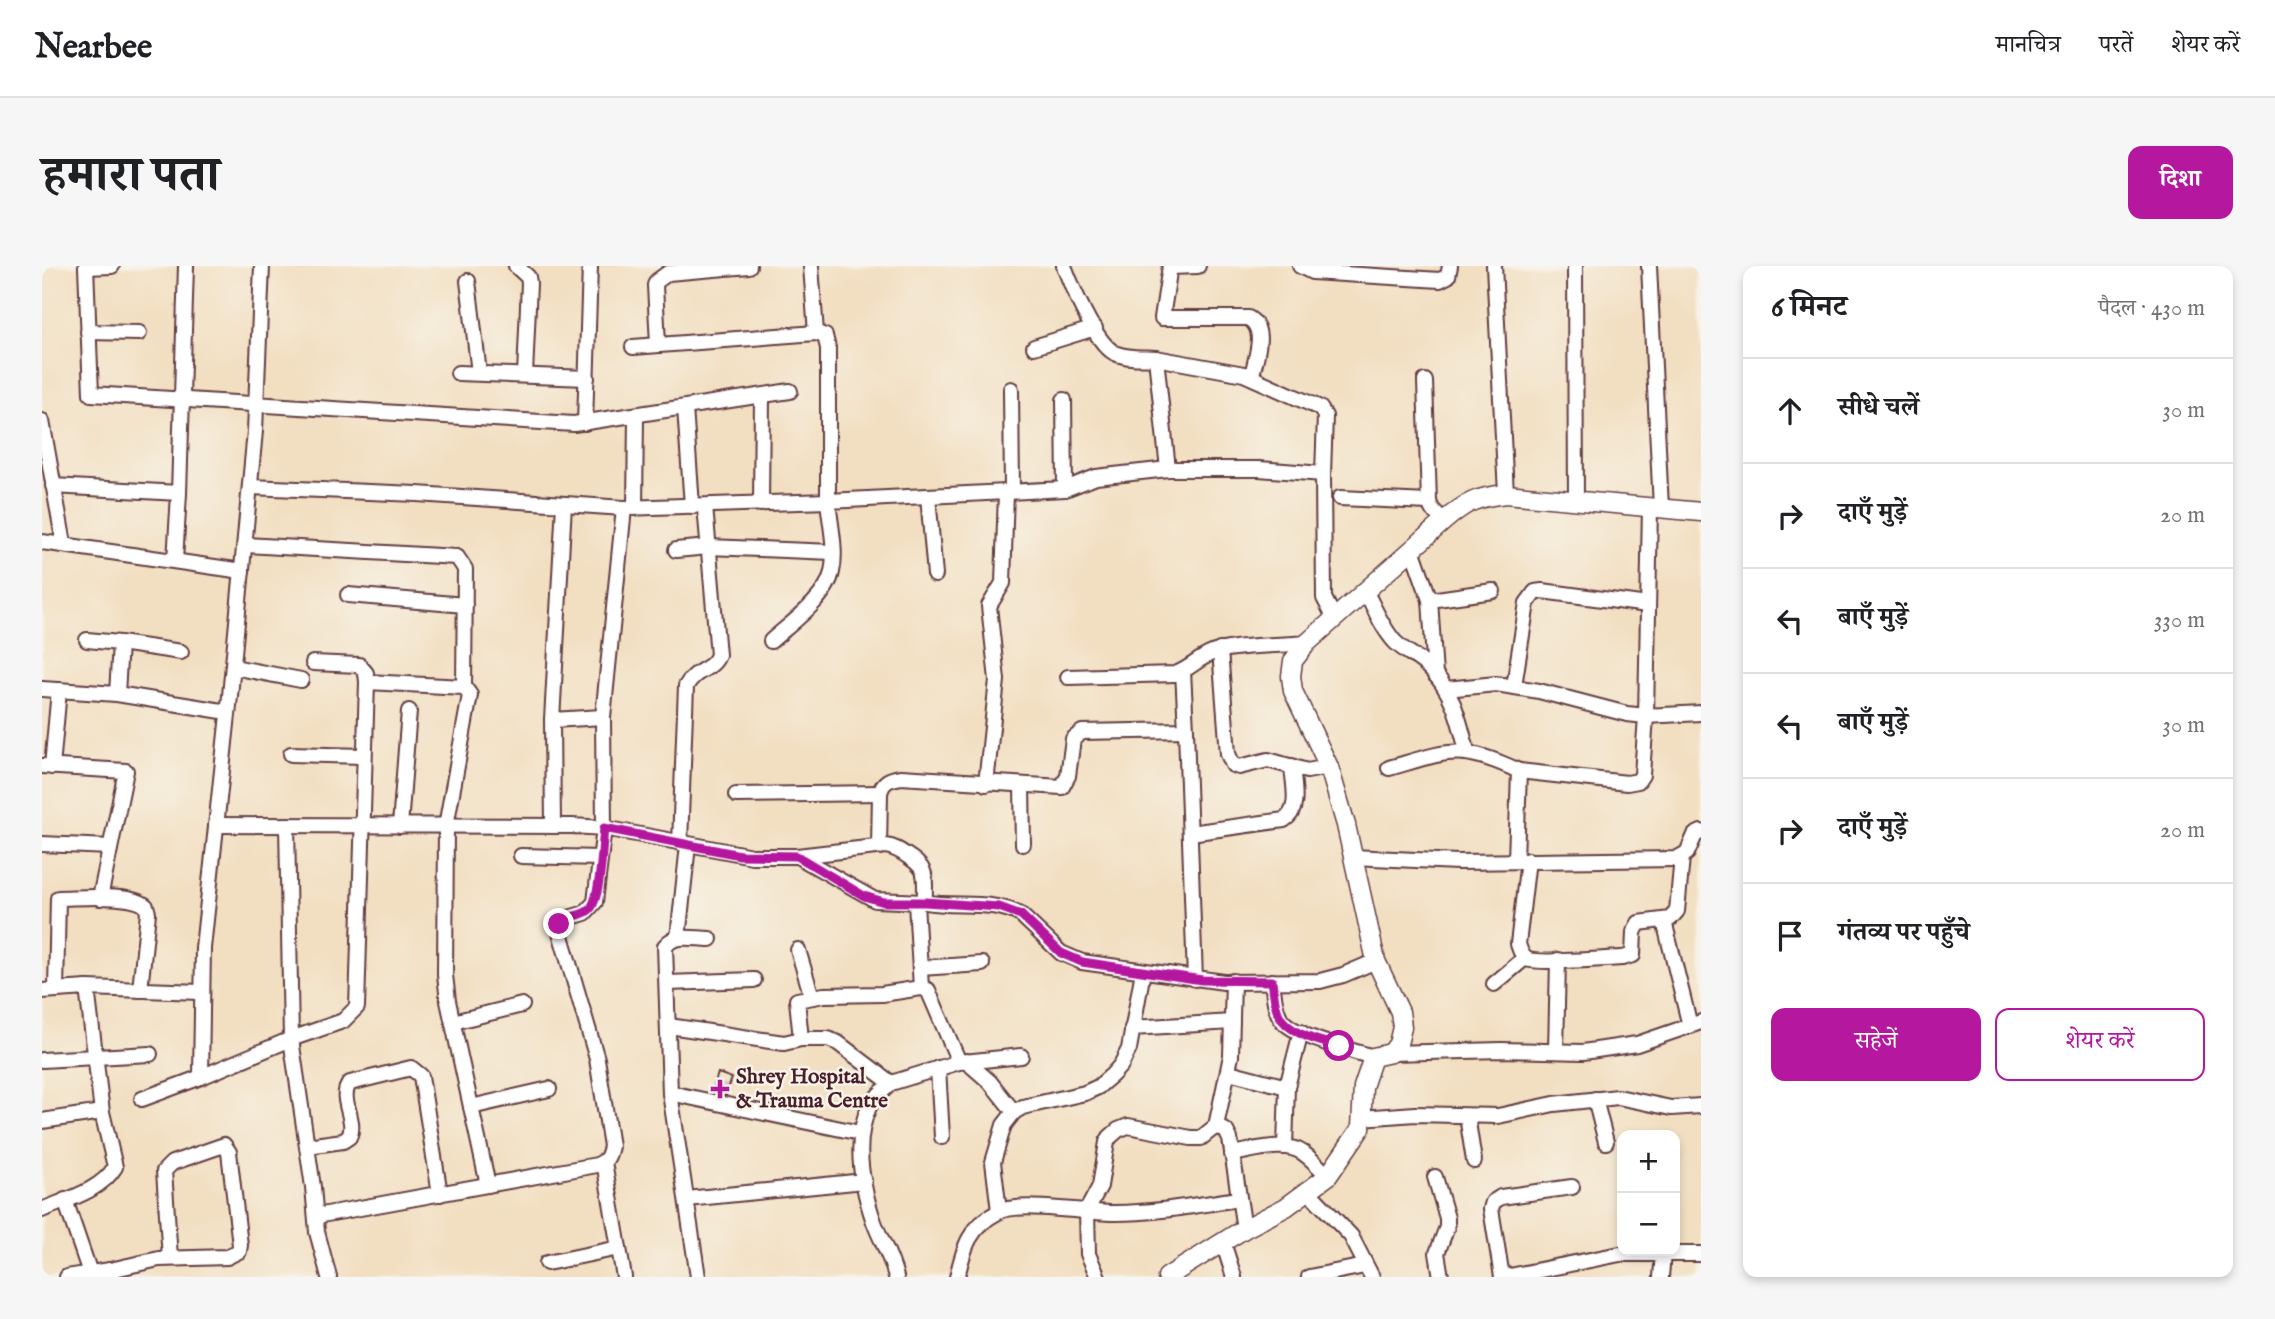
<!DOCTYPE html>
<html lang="hi">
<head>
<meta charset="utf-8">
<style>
	:root { --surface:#fff; --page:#f6f6f6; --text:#202124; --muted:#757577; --line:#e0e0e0; --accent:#b5179e }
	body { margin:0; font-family:"IM FELL English","Noto Serif Devanagari",serif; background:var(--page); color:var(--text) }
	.controls { position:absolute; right:21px; bottom:21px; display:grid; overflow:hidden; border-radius:14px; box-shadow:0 4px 10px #0003 }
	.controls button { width:63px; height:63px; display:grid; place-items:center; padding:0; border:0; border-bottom:2px solid var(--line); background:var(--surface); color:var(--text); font:35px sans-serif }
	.stop { position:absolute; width:21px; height:21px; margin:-16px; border:5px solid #b5179e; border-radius:50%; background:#fff }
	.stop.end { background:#b5179e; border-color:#fff; box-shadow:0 2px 7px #0008 }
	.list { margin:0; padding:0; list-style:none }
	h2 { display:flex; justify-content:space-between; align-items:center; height:91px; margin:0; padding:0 28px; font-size:30px }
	h2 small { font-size:23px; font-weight:400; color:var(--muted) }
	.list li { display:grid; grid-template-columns:46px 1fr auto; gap:21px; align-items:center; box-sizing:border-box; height:105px; padding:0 28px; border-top:2px solid var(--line) }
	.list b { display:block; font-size:26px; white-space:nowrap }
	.list em { font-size:23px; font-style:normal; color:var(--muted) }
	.actions { display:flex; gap:14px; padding:21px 28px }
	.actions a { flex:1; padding:16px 0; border:2px solid var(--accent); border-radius:14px; text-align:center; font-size:24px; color:var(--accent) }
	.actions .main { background:var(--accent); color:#fff }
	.icon { flex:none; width:38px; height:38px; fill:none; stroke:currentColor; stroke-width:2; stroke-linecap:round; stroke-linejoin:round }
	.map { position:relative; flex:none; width:1659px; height:1011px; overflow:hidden; border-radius:14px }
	header { display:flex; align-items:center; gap:42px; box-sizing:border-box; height:98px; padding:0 35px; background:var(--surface); border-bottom:2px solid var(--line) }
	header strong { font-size:33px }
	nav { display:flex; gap:38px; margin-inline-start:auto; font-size:24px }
	.intro { display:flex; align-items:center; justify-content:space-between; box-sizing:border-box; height:168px; padding:0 42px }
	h1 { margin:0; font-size:49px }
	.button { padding:18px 32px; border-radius:14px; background:var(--accent); color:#fff; font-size:24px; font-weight:700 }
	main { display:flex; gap:42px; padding:0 42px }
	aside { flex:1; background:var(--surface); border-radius:14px; box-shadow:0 4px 10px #0003 }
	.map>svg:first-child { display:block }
	.building { fill:#c5a4c9 }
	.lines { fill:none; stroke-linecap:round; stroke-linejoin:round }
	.minor-casing { stroke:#633c41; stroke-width:18 }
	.tertiary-casing { stroke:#633c41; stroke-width:21 }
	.minor { stroke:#fff; stroke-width:14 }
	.tertiary { stroke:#fff; stroke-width:18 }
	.route { stroke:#b5179e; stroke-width:9 }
	.poi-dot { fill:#b5179e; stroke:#f7f3e8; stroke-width:2.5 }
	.labels { text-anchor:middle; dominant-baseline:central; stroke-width:5; stroke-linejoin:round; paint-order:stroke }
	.poi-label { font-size:21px; font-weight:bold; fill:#4a1f2b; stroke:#f7f3e8; text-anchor:start }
</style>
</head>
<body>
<header>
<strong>Nearbee</strong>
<nav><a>मानचित्र</a><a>परतें</a><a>शेयर करें</a></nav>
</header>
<div class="intro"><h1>हमारा पता</h1><a class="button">दिशा</a></div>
<main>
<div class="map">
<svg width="1659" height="1011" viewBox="0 0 1659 1011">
	<rect width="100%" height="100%" fill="#f7f3e8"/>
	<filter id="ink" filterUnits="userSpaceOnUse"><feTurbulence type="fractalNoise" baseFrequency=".0143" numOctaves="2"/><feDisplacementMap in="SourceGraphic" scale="14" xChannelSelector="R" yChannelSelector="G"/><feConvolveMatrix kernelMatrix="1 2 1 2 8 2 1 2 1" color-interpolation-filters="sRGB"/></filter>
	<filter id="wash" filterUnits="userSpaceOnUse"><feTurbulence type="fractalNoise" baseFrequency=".00686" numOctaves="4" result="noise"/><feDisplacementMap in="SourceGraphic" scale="28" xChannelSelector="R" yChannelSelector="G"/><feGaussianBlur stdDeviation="1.57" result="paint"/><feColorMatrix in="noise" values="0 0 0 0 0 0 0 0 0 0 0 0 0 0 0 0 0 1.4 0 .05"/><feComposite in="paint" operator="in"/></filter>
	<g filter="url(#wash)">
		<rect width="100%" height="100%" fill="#f2dec0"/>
		<g id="blocks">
			<polygon class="building" points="676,807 690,812 684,829 670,826"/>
		</g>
	</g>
	<g filter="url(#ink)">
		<use href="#blocks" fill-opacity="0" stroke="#633c41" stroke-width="2"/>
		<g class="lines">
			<g class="minor-casing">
				<g id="minor">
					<polyline points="44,0 49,128 532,158 748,125"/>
					<polyline points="220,0 213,165 188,430 161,682 159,811 249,773 271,921 275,966 287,1011"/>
					<polyline points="474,0 486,11 487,17 483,109"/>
					<path d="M 1022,0 C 1030,21 1052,74 1071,86 C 1083,93 1101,91 1114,92 L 1126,203 L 1217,203 L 1281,208 L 1282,332 L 1292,351"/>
					<path d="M 1128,0 L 1120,52 L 1206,52 C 1226,63 1213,92 1210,110"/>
					<polyline points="1258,0 1270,6 1398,14 1406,10 1408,0"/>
					<polyline points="1452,0 1464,228"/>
					<polyline points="1533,0 1534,235"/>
					<polyline points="1607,0 1619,242"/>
					<polyline points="44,1 70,0"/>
					<polyline points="1128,1 1156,0"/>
					<polyline points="426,15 437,107"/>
					<polyline points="46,66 97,67"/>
					<polyline points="616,79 613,19 615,15 626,7 707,0"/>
					<polyline points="591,81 774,67"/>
					<polyline points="992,81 1053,62"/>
					<polyline points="1114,92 1202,108 1278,142 1283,150 1281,208"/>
					<polyline points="416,107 545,112"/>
					<polyline points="1383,115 1387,236 1390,243 1402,255"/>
					<polyline points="969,123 970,225"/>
					<polyline points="1022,134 1023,223"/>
					<polyline points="643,142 650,240"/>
					<polyline points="0,155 22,278"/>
					<polyline points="543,157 548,0"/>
					<polyline points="11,220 137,227 144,0"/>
					<polyline points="208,221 375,228 582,242 786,235 786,82 783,70 774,67 769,0"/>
					<polyline points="886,230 893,309"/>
					<polyline points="1298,232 1387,236"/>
					<polyline points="719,238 720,131"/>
					<polyline points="593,242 594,150"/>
					<polyline points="0,276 200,305"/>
					<polyline points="203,279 415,291 423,303 422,421"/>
					<polyline points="1370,283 1388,334 1393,409"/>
					<polyline points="634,284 666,281 791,286"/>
					<polyline points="133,295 137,227"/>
					<path d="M 1323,324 C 1332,341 1340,362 1353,376 C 1362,385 1374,390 1384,399 C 1410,422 1417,452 1425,485"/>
					<polyline points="306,329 423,339"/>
					<polyline points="1388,334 1451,325"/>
					<polyline points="45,374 78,377 75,428 186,446"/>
					<path d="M 729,375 C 748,358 785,332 790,306 C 795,285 788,257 786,235 L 1023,223 L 1054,211 L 1126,203"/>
					<polyline points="78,377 139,386"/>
					<polyline points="1178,384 1186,488 1191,499 1197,501 1226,494 1265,505 1287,501"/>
					<polyline points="271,397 317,399 324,407 325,416 422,421 428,429 404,560 403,709 406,735 446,919"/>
					<polyline points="191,401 259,414"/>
					<path d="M 1026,411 L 1133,408 C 1149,403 1159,389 1176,385 C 1203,378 1237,380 1265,377"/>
					<polyline points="1472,420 1485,337 1493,326 1500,325 1606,339"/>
					<polyline points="0,423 75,428"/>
					<polyline points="1404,423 1454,418 1497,425 1585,448 1604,450 1659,447"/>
					<polyline points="510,454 561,451"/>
					<polyline points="1144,464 1153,713"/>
					<polyline points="249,488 321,490"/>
					<polyline points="0,500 84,505 58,632"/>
					<polyline points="10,501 17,424"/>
					<path d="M 1347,502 C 1407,485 1417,477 1477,505"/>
					<polyline points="944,518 955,414 947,340 961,317 964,226"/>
					<polyline points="980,520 981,578"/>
					<polyline points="694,529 838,527"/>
					<path d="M 174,559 L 530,560 L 562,562 L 710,590 L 755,590 L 843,580 C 852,581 857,584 864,589 C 888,604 882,610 883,636 C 914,642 950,633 979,649 L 1019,687 L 1040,696 L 1182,716 L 1278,715 L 1301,709 L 1334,695"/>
					<polyline points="245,559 249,773 301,755 315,741 325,416"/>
					<polyline points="358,560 367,445"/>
					<polyline points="511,560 510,454 522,238"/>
					<path d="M 1148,567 L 1242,554 C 1259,544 1251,518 1250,500"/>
					<path d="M 638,577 L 644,420 C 654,402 670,405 676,389 L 663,240"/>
					<polyline points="0,578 68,581"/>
					<path d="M 837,581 L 838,527 C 841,515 847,513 859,511 L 1020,521 L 1026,510 L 1031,473 L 1040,466 L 1144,464 L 1141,405"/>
					<polyline points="479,590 558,592"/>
					<polyline points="755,590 833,634 883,636"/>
					<polyline points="1310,591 1416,596 1634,593 1645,587 1653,569 1659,566"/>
					<polyline points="1474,594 1477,505 1585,517 1596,515 1600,509 1604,450 1608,241"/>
					<path d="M 1486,594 L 1476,678 C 1478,684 1479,689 1484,693 C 1494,698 1566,693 1581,692 L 1591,689 L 1592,666 L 1597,657 L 1628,653 L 1635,645 L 1640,591"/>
					<polyline points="874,636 879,722"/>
					<polyline points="1622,655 1648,760"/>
					<polyline points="636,672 646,579"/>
					<polyline points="756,684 770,731"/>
					<polyline points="878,702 940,698"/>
					<path d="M 1230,715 C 1232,728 1232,742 1239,753 C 1252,771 1309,784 1331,791"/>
					<polyline points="625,717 712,714"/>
					<polyline points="1452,718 1483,692"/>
					<path d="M 14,724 L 16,632 C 37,632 89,627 104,640 L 106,647 L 98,724"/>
					<polyline points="0,725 45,722"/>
					<polyline points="411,756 480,739"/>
					<polyline points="627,760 742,777 759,773"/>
					<polyline points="1090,762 1190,756"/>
					<polyline points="1514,785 1516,694"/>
					<polyline points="1349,787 1459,784 1541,786 1595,778 1659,756"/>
					<polyline points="0,794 108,788"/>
					<polyline points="924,795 948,816 972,846"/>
					<polyline points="922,796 979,790"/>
					<polyline points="896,802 900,871"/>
					<polyline points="1187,806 1245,821"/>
					<path d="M 849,817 L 917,796 L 886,724 L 879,722 L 840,728 L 782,729 L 755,734 L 759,773 L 786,773 L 796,777 L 849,817 C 842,824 832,832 827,841 C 811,876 820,921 832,956 C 839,975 849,990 854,1011"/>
					<path d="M 628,827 L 623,680 C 633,667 653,673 668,673"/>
					<polyline points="100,833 159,811"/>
					<polyline points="1553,833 1564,876"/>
					<polyline points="429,841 507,823"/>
					<polyline points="1425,850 1432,895"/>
					<polyline points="1319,852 1373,848 1456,850 1512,838 1576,831 1629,842 1659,840"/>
					<polyline points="0,855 60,846"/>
					<polyline points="1174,860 1184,865 1188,873 1202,963"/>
					<path d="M 265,880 L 301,875 L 307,871 C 316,854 295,832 308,817 L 369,802 L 379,810 L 398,928"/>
					<polyline points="1243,881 1245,821 1259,766"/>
					<path d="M 1190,888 C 1210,885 1243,874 1261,887 C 1270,893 1278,902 1286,910"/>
					<polyline points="562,896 582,1011"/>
					<polyline points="1393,911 1405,952 1405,961 1395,987 1399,1011"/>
					<polyline points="1266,925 1309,970 1330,1011"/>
					<polyline points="645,933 822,915"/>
					<polyline points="23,934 48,1007"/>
					<path d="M 0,944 C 23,934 59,925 73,901 L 60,846 L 45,722 L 159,726"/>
					<polyline points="957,945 951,896 962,859 972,846 981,841 1043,827 1056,821 1070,809 1079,799 1087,783 1101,705"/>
					<path d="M 274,950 L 555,899 C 565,895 567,890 569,880 L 555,793 L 517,663 L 520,654 L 543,647 L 553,636 L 562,562 L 561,451 L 582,242"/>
					<polyline points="1181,976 1192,1011"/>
					<polyline points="505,997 577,982"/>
					<polyline points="68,1004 117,993 185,991 197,985 198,979 187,886 182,879 130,897 122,905 128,992"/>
					<polyline points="25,1011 68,1004 70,1011"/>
					<polyline points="656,1011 628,827 818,867"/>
					<path d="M 915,1011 C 922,981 927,961 956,946 C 976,935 1047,947 1073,947 C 1114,947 1155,939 1196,933"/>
					<polyline points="1056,1011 1046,988 1045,944 1058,920 1065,876 1068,871 1076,864 1086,860 1149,872 1159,872 1174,860 1189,790 1191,715"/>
					<polyline points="1267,1011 1323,1000"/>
					<polyline points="1460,1011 1449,943 1451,936 1459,931 1530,921"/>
					<polyline points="1463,1011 1578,988 1659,988"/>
					<polyline points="1619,1011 1621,987"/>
				</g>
			</g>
			<g class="tertiary-casing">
				<path id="tertiary" d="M 1125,1011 L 1202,963 L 1244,941 L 1286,910 L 1319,862 L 1321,821 L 1331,791 L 1349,787 L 1356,778 L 1360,761 L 1358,746 L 1334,695 L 1304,559 L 1287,501 L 1251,425 L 1249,410 L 1251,395 L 1265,377 L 1402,255 C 1424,236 1435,231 1464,228 L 1659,246"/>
			</g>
			<use href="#minor" class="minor"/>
			<use href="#tertiary" class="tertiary"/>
		</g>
	</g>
	<g class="lines" filter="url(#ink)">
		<path class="route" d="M 517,658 C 526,648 537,652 547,644 C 559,635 560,579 562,562 L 698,589 L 755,590 L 822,630 L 842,636 L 883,636 L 957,641 L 979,649 L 1019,687 L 1040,696 L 1160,714 L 1230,715 C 1232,726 1232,739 1237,749 C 1246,767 1278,776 1297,780"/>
	</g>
	<path class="poi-dot" d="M674.5 812.5h7v7h7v7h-7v7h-7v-7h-7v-7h7z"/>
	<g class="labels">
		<g class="poi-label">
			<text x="694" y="811">Shrey Hospital<tspan x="694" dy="24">&amp; Trauma Centre</tspan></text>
		</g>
	</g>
</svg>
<div class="controls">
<button>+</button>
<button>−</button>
</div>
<div class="stop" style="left:1297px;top:780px"></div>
<div class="stop end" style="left:517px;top:658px"></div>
</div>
<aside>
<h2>6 मिनट<small>पैदल · 430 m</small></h2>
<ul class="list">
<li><svg class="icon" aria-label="ahead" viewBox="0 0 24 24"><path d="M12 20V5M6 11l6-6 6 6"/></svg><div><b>सीधे चलें</b></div><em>30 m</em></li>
<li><svg class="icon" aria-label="right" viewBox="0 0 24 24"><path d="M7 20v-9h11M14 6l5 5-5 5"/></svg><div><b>दाएँ मुड़ें</b></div><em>20 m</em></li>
<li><svg class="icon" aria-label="left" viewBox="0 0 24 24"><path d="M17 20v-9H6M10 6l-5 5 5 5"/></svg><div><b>बाएँ मुड़ें</b></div><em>330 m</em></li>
<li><svg class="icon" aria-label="left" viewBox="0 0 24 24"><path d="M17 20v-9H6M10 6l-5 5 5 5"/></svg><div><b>बाएँ मुड़ें</b></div><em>30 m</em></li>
<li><svg class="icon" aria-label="right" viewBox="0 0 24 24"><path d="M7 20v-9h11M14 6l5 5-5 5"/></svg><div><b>दाएँ मुड़ें</b></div><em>20 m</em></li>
<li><svg class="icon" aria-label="arrive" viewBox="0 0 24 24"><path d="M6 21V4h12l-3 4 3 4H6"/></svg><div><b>गंतव्य पर पहुँचे</b></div></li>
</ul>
<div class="actions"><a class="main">सहेजें</a><a>शेयर करें</a></div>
</aside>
</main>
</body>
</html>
